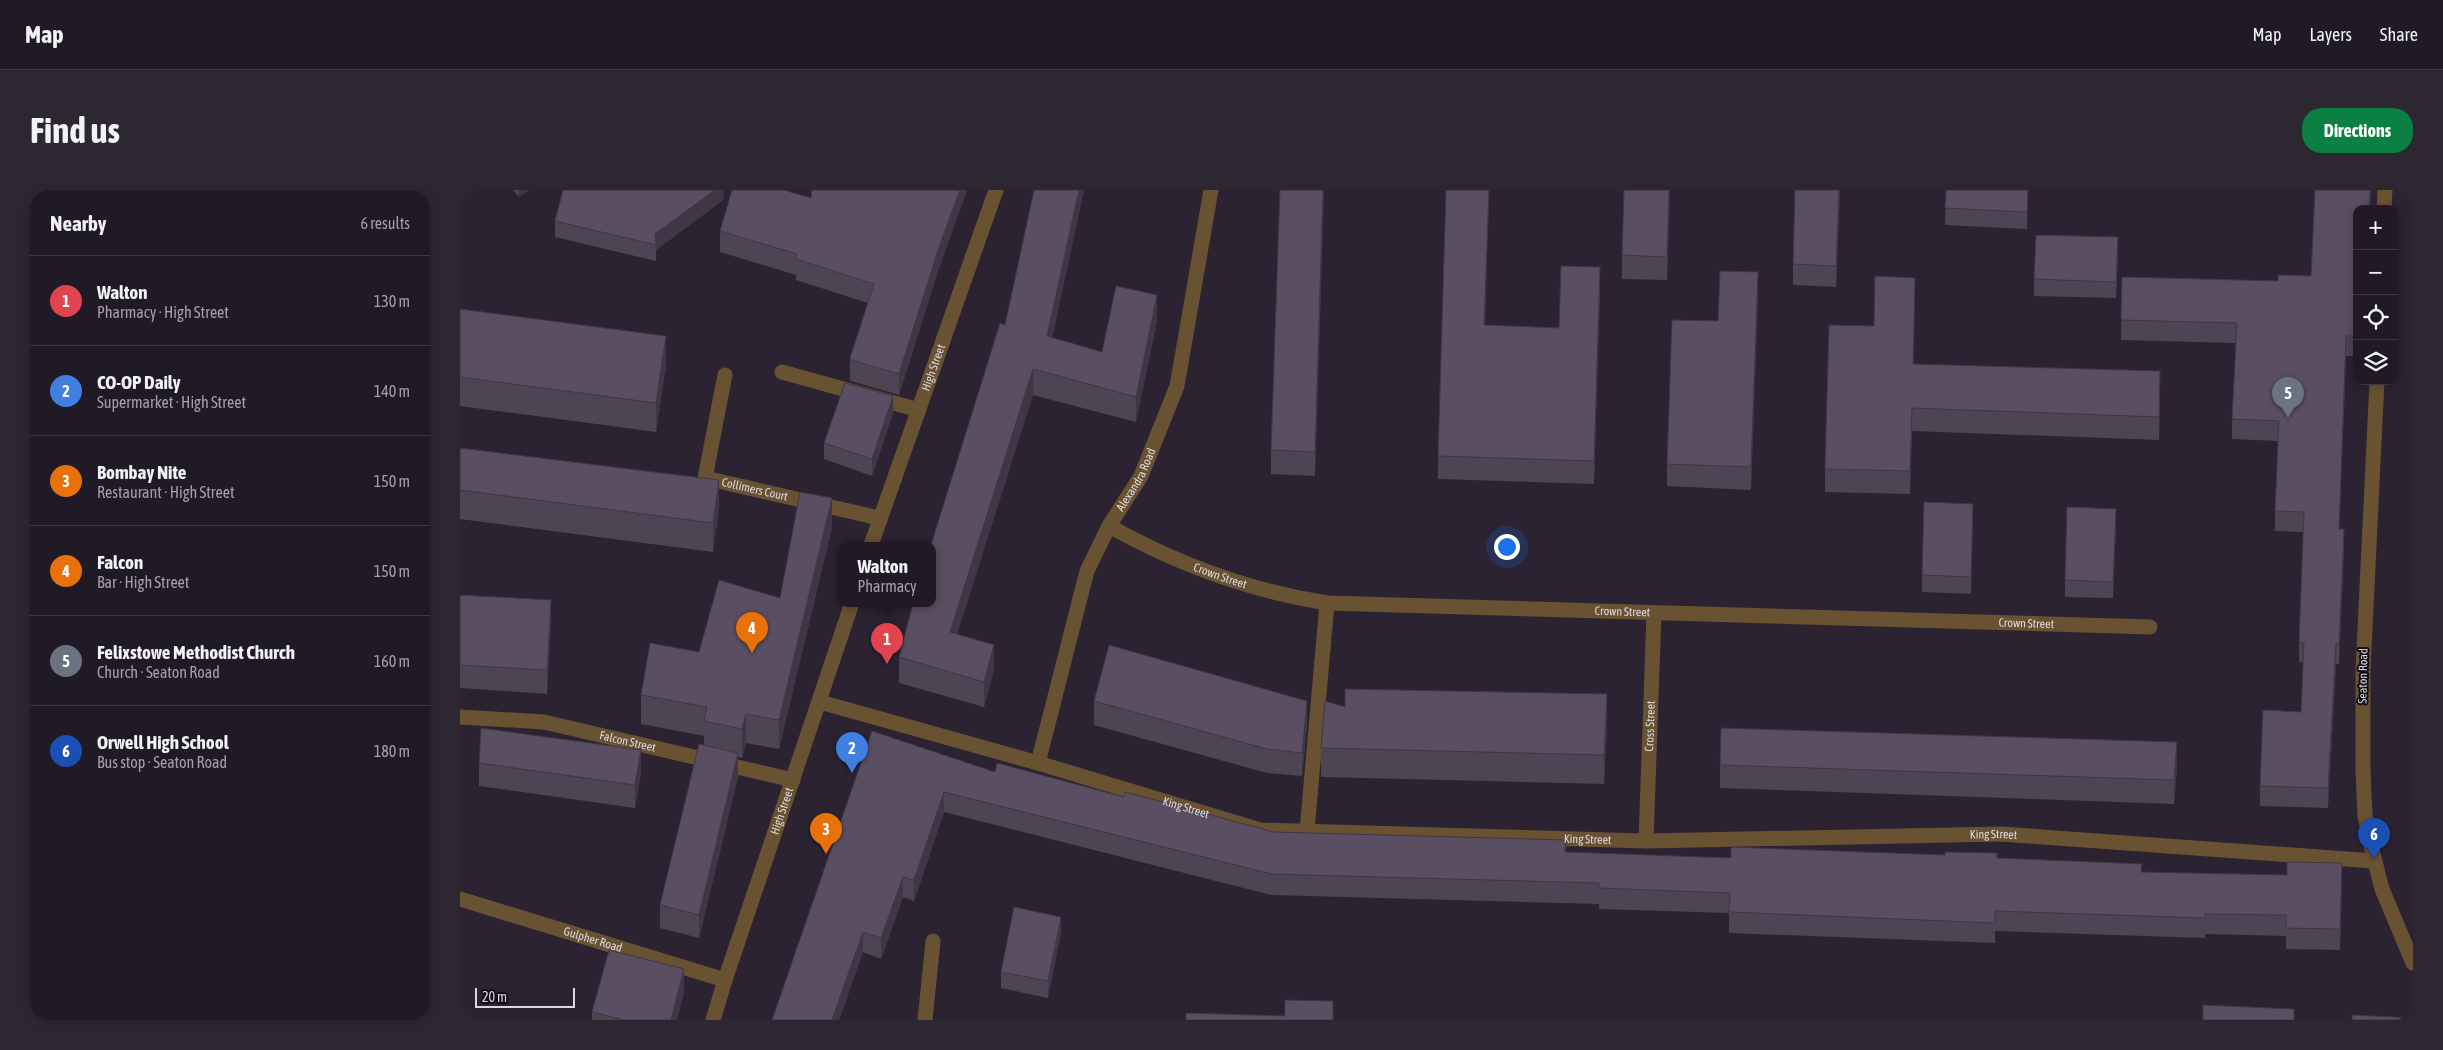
<!DOCTYPE html>
<html lang="en">
<head>
<meta charset="utf-8">
<style>
	:root { --surface:#201a26; --page:#2d2732; --text:#f1f3f6; --muted:#a2a1a7; --line:#3d3843; --accent:#0b8043 }
	body { margin:0; font-family:"Asap Condensed",sans-serif; background:var(--page); color:var(--text) }
	.controls { position:absolute; right:15px; top:15px; display:grid; overflow:hidden; border-radius:10px; box-shadow:0 2px 12px #0003 }
	.controls button { width:45px; height:45px; display:grid; place-items:center; padding:0; border:0; border-bottom:1px solid var(--line); background:var(--surface); color:var(--text); font:25px sans-serif }
	.scale { position:absolute; left:15px; bottom:12px; width:100px; box-sizing:border-box; padding-left:5px; border:2px solid #ddd7e2; border-top:0; font-size:14px; line-height:18px; white-space:nowrap; color:#ddd7e2; -webkit-text-stroke:4px #110d15; paint-order:stroke }
	.you { position:absolute; left:1046px; top:356px; width:18px; height:18px; margin:-12px; border:4px solid #fff; border-radius:50%; background:#1a73e8; box-shadow:0 0 0 8px #1a73e833 }
	.badge { display:grid; place-items:center; width:32px; height:32px; border-radius:50%; background:var(--accent); color:#fff; font-size:16px; font-weight:700 }
	.pin { position:absolute; translate:-50% -41px; filter:drop-shadow(0 1px 2px #0008) }
	.pin::after { content:''; position:absolute; top:26px; width:18px; height:15px; background:inherit; clip-path:polygon(0 0,100% 0,50% 100%) }
	.popup { position:absolute; left:378px; top:352px; width:98px; height:65px; box-sizing:border-box; display:grid; place-content:center; border-radius:10px; background:var(--surface); filter:drop-shadow(0 1px 4px #0005); font-size:16px; white-space:nowrap; color:var(--muted) }
	.popup b { font-size:19px; color:var(--text) }
	.popup::after { content:''; position:absolute; left:50%; top:100%; margin-left:-10px; border:10px solid transparent; border-top-color:var(--surface) }
	.list { margin:0; padding:0; list-style:none }
	h2 { display:flex; justify-content:space-between; align-items:center; height:65px; margin:0; padding:0 20px; font-size:21px }
	h2 small { font-size:16px; font-weight:400; color:var(--muted) }
	.list li { display:grid; grid-template-columns:32px 1fr auto; gap:15px; align-items:center; box-sizing:border-box; height:90px; padding:0 20px; border-top:1px solid var(--line) }
	.list b { display:block; font-size:19px; white-space:nowrap }
	.list p { margin:0; font-size:16px; white-space:nowrap; color:var(--muted) }
	.list em { font-size:16px; font-style:normal; color:var(--muted) }
	.icon { flex:none; width:28px; height:28px; fill:none; stroke:currentColor; stroke-width:2; stroke-linecap:round; stroke-linejoin:round }
	.map { position:relative; flex:none; width:1953px; height:830px; overflow:hidden; border-radius:20px }
	header { display:flex; align-items:center; gap:30px; box-sizing:border-box; height:70px; padding:0 25px; background:var(--surface); border-bottom:1px solid var(--line) }
	header strong { font-size:24px }
	nav { display:flex; gap:28px; margin-inline-start:auto; font-size:18px }
	.intro { display:flex; align-items:center; justify-content:space-between; box-sizing:border-box; height:120px; padding:0 30px }
	h1 { margin:0; font-size:35px }
	.button { padding:12px 22px; border-radius:20px; background:var(--accent); color:#fff; font-size:18px; font-weight:700 }
	main { display:flex; gap:30px; padding:0 30px }
	aside { flex:1; background:var(--surface); border-radius:20px; box-shadow:0 2px 12px #0003 }
	.map>svg:first-child { display:block }
	.lines { fill:none; stroke-linecap:round; stroke-linejoin:round }
	.minor { stroke:#695231; stroke-width:15 }
	.wall { fill:#4d4454 }
	.shaded-wall { fill:#3f3745 }
	.building { fill:#5a4f62; stroke:#3f3745 }
	.labels { text-anchor:middle; dominant-baseline:central; stroke-width:4; stroke-linejoin:round; paint-order:stroke }
	.street-label { font-size:12px; fill:#ddd7e2; stroke:#110d15 }
</style>
</head>
<body>
<header>
<strong>Map</strong>
<nav><a>Map</a><a>Layers</a><a>Share</a></nav>
</header>
<div class="intro"><h1>Find us</h1><a class="button">Directions</a></div>
<main>
<aside>
<h2>Nearby<small>6 results</small></h2>
<ul class="list">
<li><span class="badge" style="background:#e0444e">1</span><div><b>Walton</b><p>Pharmacy · High Street</p></div><em>130 m</em></li>
<li><span class="badge" style="background:#3f7fe0">2</span><div><b>CO-OP Daily</b><p>Supermarket · High Street</p></div><em>140 m</em></li>
<li><span class="badge" style="background:#e8710a">3</span><div><b>Bombay Nite</b><p>Restaurant · High Street</p></div><em>150 m</em></li>
<li><span class="badge" style="background:#e8710a">4</span><div><b>Falcon</b><p>Bar · High Street</p></div><em>150 m</em></li>
<li><span class="badge" style="background:#6b7280">5</span><div><b>Felixstowe Methodist Church</b><p>Church · Seaton Road</p></div><em>160 m</em></li>
<li><span class="badge" style="background:#1a4fb4">6</span><div><b>Orwell High School</b><p>Bus stop · Seaton Road</p></div><em>180 m</em></li>
</ul>
</aside>
<div class="map">
<svg width="1953" height="830" viewBox="0 0 1953 830">
	<rect width="100%" height="100%" fill="#2b2232"/>
	<g class="lines">
		<g class="minor">
			<polyline points="1924,19 1925,0"/>
			<polyline points="322,182 459,220"/>
			<path id="s1" d="M 265,185 L 245,288 L 419,328"/>
			<polyline points="1917,191 1903,480 1903,581 1905,625 1909,648 1922,699 1953,773"/>
			<path id="s2" d="M 649,336 C 717,374 790,401 867,413 L 1690,437"/>
			<path id="s3" d="M 411,355 L 536,0"/>
			<path id="s4" d="M 360,512 L 578,573 L 800,640 L 1186,651 L 1541,644 L 1914,671"/>
			<path id="s5" d="M 0,527 L 84,532 L 333,590"/>
			<path id="s6" d="M 578,573 L 627,381 L 649,336 L 681,286 L 717,196 L 751,0"/>
			<polyline points="847,641 867,413"/>
			<path id="s7" d="M 1186,651 L 1194,423"/>
			<path id="s8" d="M 0,709 L 265,790"/>
			<path id="s9" d="M 253,830 L 265,790 L 392,413"/>
			<polyline points="465,830 473,751"/>
		</g>
	</g>
	<g class="wall">
		<polygon points="53,0 69,0 59,7"/>
		<polygon points="352,0 507,0 479,78 439,205 391,191 390,189 390,168 408,113 336,90 336,85 260,62 260,41 351,8"/>
		<polygon points="574,0 624,0 592,148 642,162 697,131 676,232 573,205 497,444 534,480 524,517 439,493 439,467 545,135"/>
		<polygon points="820,0 864,0 855,286 811,284 811,260"/>
		<polygon points="1029,0 1025,135 1099,138 1140,100 1134,294 978,289 978,266"/>
		<polygon points="1210,0 1207,90 1162,89 1162,65"/>
		<polygon points="1380,0 1376,97 1333,95 1333,74"/>
		<polygon points="1486,0 1568,0 1567,39 1485,35"/>
		<polygon points="1855,0 1911,0 1910,19 1897,19 1897,166 1886,166 1879,339 1884,339 1884,359 1879,474 1876,474 1868,618 1800,616 1800,596 1803,520 1841,522 1843,473 1839,472 1839,452 1843,342 1815,341 1815,321 1818,251 1772,249 1772,229 1776,153 1661,150 1662,87 1818,91 1818,85 1851,86"/>
		<polygon points="263,10 196,60 196,71 95,47 95,31"/>
		<polygon points="1658,64 1656,108 1574,106 1574,89"/>
		<polygon points="1298,104 1291,300 1207,296 1207,274 1258,131"/>
		<polygon points="1455,111 1453,174 1700,204 1699,250 1452,241 1450,304 1365,302 1365,279 1414,136"/>
		<polygon points="0,119 206,176 196,242 0,216"/>
		<polygon points="433,223 412,286 364,269 364,253"/>
		<polygon points="0,258 259,319 253,362 0,329"/>
		<polygon points="1513,331 1511,404 1462,402 1462,385"/>
		<polygon points="1656,335 1653,408 1605,407 1605,390"/>
		<polygon points="372,337 319,559 286,553 282,568 278,567 278,587 239,748 200,738 200,715 244,555 244,546 181,534 181,505 239,462 320,408"/>
		<polygon points="0,405 91,434 87,504 0,498"/>
		<polygon points="634,511 847,535 842,586 807,583 634,535"/>
		<polygon points="885,517 1147,533 1144,594 861,587 861,558"/>
		<polygon points="412,541 535,582 664,607 814,642 1106,662 1271,668 1537,668 1682,682 1882,694 1880,760 1826,759 1826,746 1745,744 1745,748 1535,741 1535,753 1269,743 1269,723 1139,719 1139,714 811,705 484,622 454,711 443,707 421,769 403,762 379,830"/>
		<polygon points="19,573 181,583 175,618 19,596"/>
		<polygon points="1260,575 1717,575 1714,614 1260,598"/>
		<polygon points="601,743 588,808 541,798 541,782"/>
		<polygon points="224,802 217,830 132,830 132,822"/>
	</g>
	<g class="shaded-wall">
		<polygon points="59,0 69,0 59,7"/>
		<polygon points="255,0 264,0 263,10 196,60 195,44"/>
		<polygon points="500,0 507,0 479,78 439,205 439,184 479,57"/>
		<polygon points="619,0 624,0 587,172 587,146"/>
		<polygon points="863,0 864,0 855,286 855,262"/>
		<polygon points="1029,0 1024,158 1024,135"/>
		<polygon points="1209,0 1210,0 1207,90 1207,67"/>
		<polygon points="1379,0 1380,0 1376,97 1376,76"/>
		<polygon points="1910,0 1911,0 1910,19 1909,19"/>
		<polygon points="1140,77 1140,100 1134,294 1134,271"/>
		<polygon points="1298,82 1298,104 1291,300 1291,277"/>
		<polygon points="1455,88 1455,111 1453,197 1453,174"/>
		<polygon points="697,105 697,131 676,232 676,207"/>
		<polygon points="206,146 206,176 196,242 196,213"/>
		<polygon points="1886,146 1886,166 1879,359 1879,339"/>
		<polygon points="573,179 573,205 490,467 490,442"/>
		<polygon points="1700,181 1700,204 1699,250 1699,227"/>
		<polygon points="433,206 433,223 412,286 412,269"/>
		<polygon points="1452,218 1452,241 1450,304 1450,281"/>
		<polygon points="259,290 259,319 253,362 253,333"/>
		<polygon points="372,308 372,337 319,559 319,530"/>
		<polygon points="1513,314 1513,331 1511,404 1511,387"/>
		<polygon points="1656,319 1656,335 1653,408 1653,392"/>
		<polygon points="1884,339 1884,359 1879,474 1879,454"/>
		<polygon points="91,410 91,434 87,504 87,480"/>
		<polygon points="1876,454 1876,474 1868,618 1868,598"/>
		<polygon points="534,455 534,480 524,517 524,492"/>
		<polygon points="1147,504 1147,533 1144,594 1144,565"/>
		<polygon points="847,511 847,535 842,586 842,563"/>
		<polygon points="286,524 286,553 282,568 282,539"/>
		<polygon points="1717,552 1717,575 1714,614 1714,590"/>
		<polygon points="181,560 181,583 175,618 175,595"/>
		<polygon points="278,563 278,587 239,748 239,725"/>
		<polygon points="484,602 484,622 454,711 454,690"/>
		<polygon points="1882,673 1882,694 1880,760 1880,739"/>
		<polygon points="443,687 443,707 421,769 421,748"/>
		<polygon points="601,727 601,743 588,808 588,791"/>
		<polygon points="403,742 403,762 379,830 372,830"/>
		<polygon points="224,779 224,802 217,830 211,830"/>
	</g>
	<g class="building">
		<polygon points="103,0 255,0 195,44 196,55 95,31"/>
		<polygon points="272,0 324,0 351,8 352,0 500,0 479,57 439,184 391,170 390,168 414,94 336,69 337,64 260,41"/>
		<polygon points="574,0 619,0 587,146 642,162 656,96 697,105 676,207 573,179 490,442 534,455 524,492 439,467 453,413 472,413 472,355 471,355 540,133 545,135"/>
		<polygon points="820,0 863,0 855,262 811,260"/>
		<polygon points="986,0 1029,0 1024,135 1099,138 1101,76 1140,77 1134,271 978,266"/>
		<polygon points="1164,0 1209,0 1207,67 1162,65"/>
		<polygon points="1335,0 1379,0 1376,76 1333,74"/>
		<polygon points="1486,0 1568,0 1567,22 1485,18"/>
		<polygon points="1855,0 1910,0 1909,19 1897,19 1897,146 1886,146 1879,339 1884,339 1879,454 1876,454 1868,598 1800,596 1803,520 1841,522 1844,453 1839,452 1844,322 1815,321 1819,231 1772,229 1777,133 1661,130 1662,87 1818,91 1818,85 1851,86"/>
		<polygon points="1576,45 1658,47 1656,92 1574,89"/>
		<polygon points="1260,81 1298,82 1291,277 1207,274 1212,130 1258,131"/>
		<polygon points="1415,86 1455,88 1453,174 1700,181 1699,227 1452,218 1450,281 1365,279 1369,135 1414,136"/>
		<polygon points="0,119 206,146 196,213 0,187"/>
		<polygon points="385,193 433,206 412,269 364,253"/>
		<polygon points="0,258 259,290 253,333 0,300"/>
		<polygon points="340,302 372,308 319,530 286,524 282,539 244,531 247,517 181,505 190,453 239,462 259,390 320,408"/>
		<polygon points="1464,312 1513,314 1511,387 1462,385"/>
		<polygon points="1607,317 1656,319 1653,392 1605,390"/>
		<polygon points="0,405 91,410 87,480 0,475"/>
		<polygon points="649,455 847,511 842,563 807,559 634,511"/>
		<polygon points="885,499 1147,504 1144,565 861,558 865,511 885,517"/>
		<polygon points="21,538 181,560 175,595 19,573"/>
		<polygon points="1261,538 1717,552 1714,590 1260,575"/>
		<polygon points="412,541 535,582 537,573 664,607 665,602 814,642 1106,650 1105,662 1271,668 1271,657 1485,665 1485,662 1537,663 1537,668 1682,674 1681,682 1827,685 1827,672 1882,673 1880,739 1826,738 1826,725 1745,724 1745,728 1535,721 1535,733 1269,722 1270,703 1139,698 1139,693 811,684 484,602 454,690 443,687 421,748 403,742 372,830 312,830"/>
		<polygon points="239,554 278,563 239,725 200,715"/>
		<polygon points="554,717 601,727 588,791 541,782"/>
		<polygon points="149,760 224,779 211,830 164,830 132,822"/>
		<polygon points="825,810 873,811 873,830 726,830 726,823 825,826"/>
		<polygon points="1743,815 1834,819 1834,830 1743,830"/>
		<polygon points="1892,825 1953,828 1953,830 1892,830"/>
	</g>
	<g class="labels">
		<g class="street-label">
			<text stroke="none"><textPath href="#s3" startOffset="188">High Street</textPath></text>
			<text stroke="none"><textPath href="#s6" startOffset="302">Alexandra Road</textPath></text>
			<text stroke="none"><textPath href="#s1" startOffset="156">Collimers Court</textPath></text>
			<text stroke="none"><textPath href="#s2" startOffset="122">Crown Street</textPath></text>
			<text stroke="none"><textPath href="#s2" startOffset="528">Crown Street</textPath></text>
			<text stroke="none"><textPath href="#s2" startOffset="932">Crown Street</textPath></text>
			<text transform="translate(1903 486) rotate(-89)">Seaton Road</text>
			<text stroke="none"><textPath href="#s7" startOffset="115">Cross Street</textPath></text>
			<text stroke="none"><textPath href="#s5" startOffset="170">Falcon Street</textPath></text>
			<text stroke="none"><textPath href="#s4" startOffset="381">King Street</textPath></text>
			<text stroke="none"><textPath href="#s9" startOffset="220">High Street</textPath></text>
			<text stroke="none"><textPath href="#s4" startOffset="1192">King Street</textPath></text>
			<text stroke="none"><textPath href="#s4" startOffset="786">King Street</textPath></text>
			<text stroke="none"><textPath href="#s8" startOffset="139">Gulpher Road</textPath></text>
		</g>
	</g>
</svg>
<div class="controls">
<button>+</button>
<button>−</button>
<button><svg class="icon" aria-label="locate" viewBox="0 0 24 24"><circle cx="12" cy="12" r="6"/><path d="M12 2v4M12 18v4M2 12h4M18 12h4"/></svg></button>
<button><svg class="icon" aria-label="layers" viewBox="0 0 24 24"><path d="M12 4l9 5-9 5-9-5zM3 14l9 5 9-5"/></svg></button>
</div>
<div class="scale">20 m</div>
<div class="you"></div>
<div class="pin badge" style="left:427px;top:474px;background:#e0444e">1</div>
<div class="popup"><b>Walton</b>Pharmacy</div>
<div class="pin badge" style="left:392px;top:583px;background:#3f7fe0">2</div>
<div class="pin badge" style="left:366px;top:664px;background:#e8710a">3</div>
<div class="pin badge" style="left:292px;top:463px;background:#e8710a">4</div>
<div class="pin badge" style="left:1828px;top:228px;background:#6b7280">5</div>
<div class="pin badge" style="left:1914px;top:669px;background:#1a4fb4">6</div>
</div>
</main>
</body>
</html>
